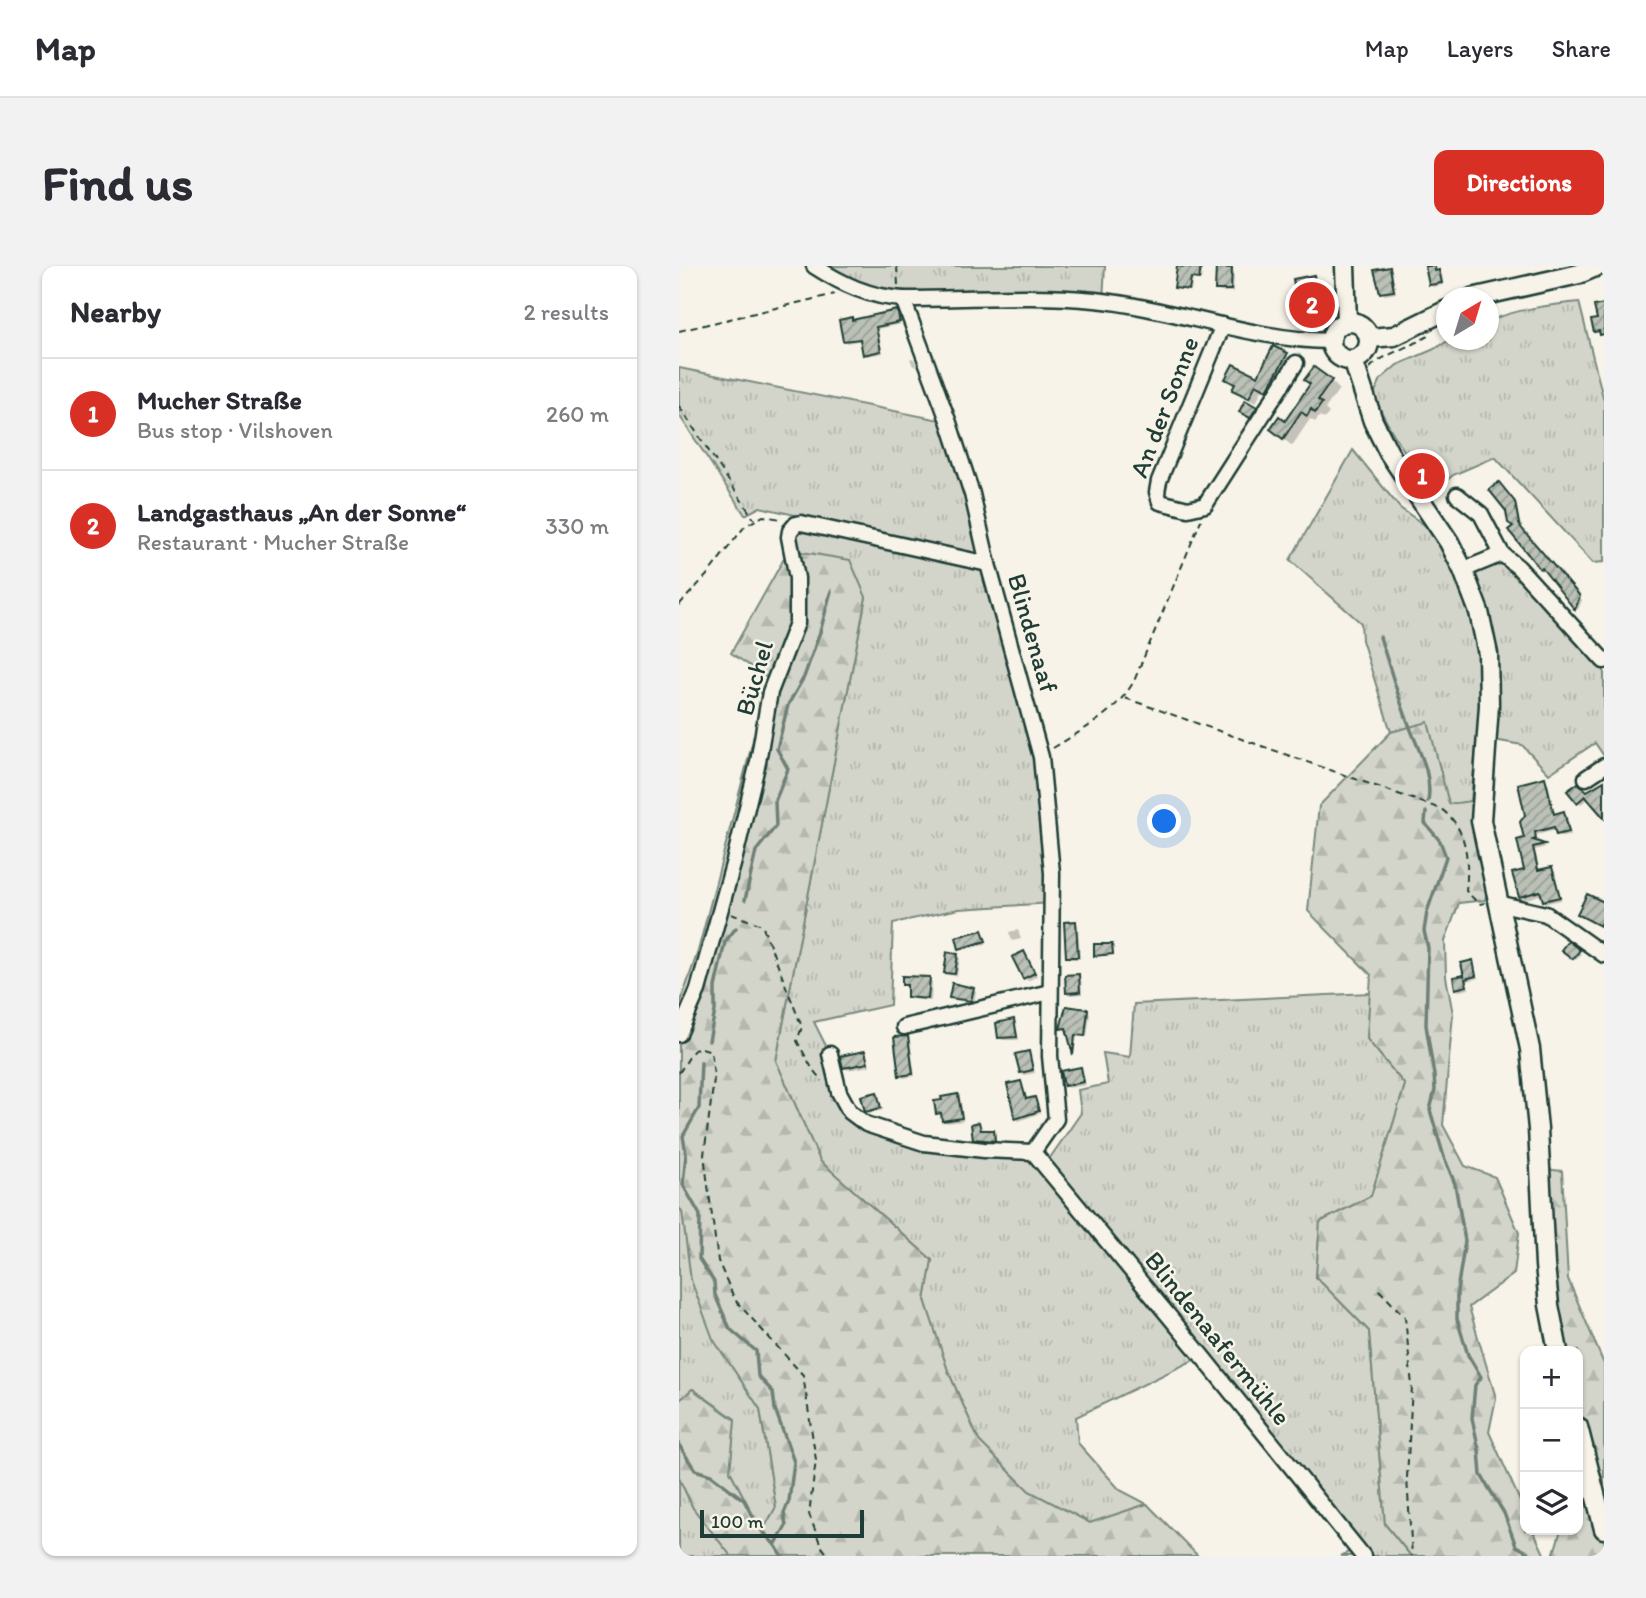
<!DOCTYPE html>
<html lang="en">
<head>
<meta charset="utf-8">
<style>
	:root { --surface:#fff; --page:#f2f2f3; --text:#2b2b33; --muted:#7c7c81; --line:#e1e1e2; --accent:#d93025 }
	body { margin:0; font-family:Itim,sans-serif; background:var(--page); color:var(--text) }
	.controls { position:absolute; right:21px; bottom:21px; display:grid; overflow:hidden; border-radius:14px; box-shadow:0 2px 5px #0004 }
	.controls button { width:63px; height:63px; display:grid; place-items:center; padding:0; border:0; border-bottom:2px solid var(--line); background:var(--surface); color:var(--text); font:35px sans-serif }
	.compass { position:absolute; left:757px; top:21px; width:63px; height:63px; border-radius:50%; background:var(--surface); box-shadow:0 2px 5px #0004; rotate:38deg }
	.scale { position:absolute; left:21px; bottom:18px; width:164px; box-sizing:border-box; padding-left:7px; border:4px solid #1f3d34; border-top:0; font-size:19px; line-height:24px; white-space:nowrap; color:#1f3d34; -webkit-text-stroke:5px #f7f3e8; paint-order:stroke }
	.you { position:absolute; left:486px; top:556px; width:24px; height:24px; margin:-18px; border:5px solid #fff; border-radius:50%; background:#1a73e8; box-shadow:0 0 0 10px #1a73e833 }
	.badge { display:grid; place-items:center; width:46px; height:46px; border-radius:50%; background:var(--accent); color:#fff; font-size:23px; font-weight:700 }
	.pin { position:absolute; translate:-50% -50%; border:4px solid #fff; box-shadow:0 2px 7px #0006 }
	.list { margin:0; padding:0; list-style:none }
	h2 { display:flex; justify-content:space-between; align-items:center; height:91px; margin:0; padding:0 28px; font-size:30px }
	h2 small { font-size:23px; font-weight:400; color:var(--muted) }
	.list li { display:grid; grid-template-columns:46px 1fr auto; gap:21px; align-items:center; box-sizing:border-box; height:112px; padding:0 28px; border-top:2px solid var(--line) }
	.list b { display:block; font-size:26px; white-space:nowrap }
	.list p { margin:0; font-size:23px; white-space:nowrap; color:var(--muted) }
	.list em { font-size:23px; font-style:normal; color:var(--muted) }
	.icon { flex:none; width:38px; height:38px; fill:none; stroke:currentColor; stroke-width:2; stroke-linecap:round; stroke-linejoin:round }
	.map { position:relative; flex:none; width:925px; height:1290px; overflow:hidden; border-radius:14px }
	header { display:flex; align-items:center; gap:42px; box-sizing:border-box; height:98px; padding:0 35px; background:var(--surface); border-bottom:2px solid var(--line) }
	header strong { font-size:33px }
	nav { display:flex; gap:38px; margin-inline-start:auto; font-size:24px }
	.intro { display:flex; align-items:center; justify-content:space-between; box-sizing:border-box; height:168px; padding:0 42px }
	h1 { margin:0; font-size:49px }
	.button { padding:18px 32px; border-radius:14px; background:var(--accent); color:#fff; font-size:24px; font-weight:700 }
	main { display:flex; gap:42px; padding:0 42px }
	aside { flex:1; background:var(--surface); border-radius:14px; box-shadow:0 2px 5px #0004 }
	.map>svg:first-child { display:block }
	.grass { fill:url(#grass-tufts); stroke:#79897f; stroke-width:2 }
	.forest { fill:url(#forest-firs); stroke:#79897f; stroke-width:2 }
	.shadow { fill:#0003 }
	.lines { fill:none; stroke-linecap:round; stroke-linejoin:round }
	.stream { stroke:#6f8077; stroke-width:3.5 }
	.building { fill:url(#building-hatch); stroke:#1f3d34; stroke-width:2 }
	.minor-casing { stroke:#1f3d34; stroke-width:19 }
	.major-casing { stroke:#1f3d34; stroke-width:23 }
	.path { stroke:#1f3d34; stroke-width:2; stroke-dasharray:7 5; stroke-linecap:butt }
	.minor { stroke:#f7f3e8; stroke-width:14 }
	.major { stroke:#f7f3e8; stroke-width:18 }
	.labels { text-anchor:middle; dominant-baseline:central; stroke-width:5; stroke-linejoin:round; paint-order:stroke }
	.street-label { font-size:26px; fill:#1f3d34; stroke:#f7f3e8 }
</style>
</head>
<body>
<header>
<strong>Map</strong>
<nav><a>Map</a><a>Layers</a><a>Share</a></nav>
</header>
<div class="intro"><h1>Find us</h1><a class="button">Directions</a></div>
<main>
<aside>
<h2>Nearby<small>2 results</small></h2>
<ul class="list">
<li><span class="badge">1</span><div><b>Mucher Straße</b><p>Bus stop · Vilshoven</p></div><em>260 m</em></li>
<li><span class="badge">2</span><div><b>Landgasthaus „An der Sonne“</b><p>Restaurant · Mucher Straße</p></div><em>330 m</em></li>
</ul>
</aside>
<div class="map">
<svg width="925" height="1290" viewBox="0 0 925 1290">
	<defs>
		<pattern id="grass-tufts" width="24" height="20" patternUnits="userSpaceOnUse" patternTransform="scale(1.75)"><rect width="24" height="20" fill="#d3d5ca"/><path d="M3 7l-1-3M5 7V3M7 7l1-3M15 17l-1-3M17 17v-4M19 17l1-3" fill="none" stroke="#b5b8ae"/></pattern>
		<pattern id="forest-firs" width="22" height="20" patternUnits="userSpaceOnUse" patternTransform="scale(1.75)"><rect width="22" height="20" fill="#d3d5ca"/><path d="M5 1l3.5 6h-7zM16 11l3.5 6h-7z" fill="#b5b8ae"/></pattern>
		<pattern id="building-hatch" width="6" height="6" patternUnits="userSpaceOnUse" patternTransform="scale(1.75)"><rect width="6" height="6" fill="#bbc1b6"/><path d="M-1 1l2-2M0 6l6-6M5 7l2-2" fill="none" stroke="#979e95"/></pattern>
	</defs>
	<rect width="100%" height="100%" fill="#f7f3e8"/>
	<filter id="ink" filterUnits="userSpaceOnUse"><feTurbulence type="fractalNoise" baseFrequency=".0143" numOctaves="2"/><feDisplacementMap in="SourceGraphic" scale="14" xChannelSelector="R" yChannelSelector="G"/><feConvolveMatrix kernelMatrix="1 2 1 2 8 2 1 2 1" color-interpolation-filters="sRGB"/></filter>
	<g filter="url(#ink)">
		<g class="grass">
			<polygon points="135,0 426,0 424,34 224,34"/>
			<path d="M 900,36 L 925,135 L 925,296 L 914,297 L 816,191 L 774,209 L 757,224 C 747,208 732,196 722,180 C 711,164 703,147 694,130 L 702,113 L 718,99 L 753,84 L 771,74 L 810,74 L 810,55 C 838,43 870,39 900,36 Z"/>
			<polygon points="0,102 266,155 303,296 186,265 81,241 66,249 0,149"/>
			<polygon points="674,184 721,242 770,276 784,304 823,288 925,395 925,490 916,477 870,508 843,479 798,471 792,535 770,539 749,457 712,466 683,374 682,357 611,294"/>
			<polygon points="122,261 304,302 355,460 374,637 280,643 214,657 211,739 135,756 150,786 171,846 245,877 354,886 366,899 402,847 399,824 429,818 424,787 451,791 455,738 691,727 688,773 726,819 692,930 641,956 637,1011 690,1065 706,1258 732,1290 662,1290 677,1282 523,1090 397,1151 399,1177 441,1224 468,1238 411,1257 350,1225 300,1175 269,1105 246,1034 253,994 141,895 97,795 187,331 117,285 115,267"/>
			<polygon points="0,942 3,944 34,1072 81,1143 97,1241 83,1266 51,1205 56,1153 14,1123 0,1135"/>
			<polygon points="0,1212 14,1242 52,1290 0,1290"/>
		</g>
		<g class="forest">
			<polygon points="117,285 171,294 187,331 97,795 141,895 253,994 246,1034 269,1105 300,1175 350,1225 411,1257 468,1238 519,1290 52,1290 14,1242 0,1212 0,1135 13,1123 56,1154 51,1205 83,1266 97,1241 81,1143 34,1073 12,1014 3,945 0,942 0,741 19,685 90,413 52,387 107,289"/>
			<polygon points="749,456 770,538 792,535 809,621 806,634 780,637 766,675 767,711 774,748 764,859 786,900 816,911 840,967 835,1008 790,1041 817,1132 810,1166 846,1246 846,1264 854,1264 866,1290 732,1290 706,1258 690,1065 637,1011 641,956 692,930 726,819 688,773 692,709 629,645 640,540 712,466"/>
			<polygon points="865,903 883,905 889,1013 925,1098 925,1290 874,1290 882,1264 899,1264 899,1207 901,1200 911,1197 899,1143 899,1085 885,1085 870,1015"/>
		</g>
		<g class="shadow">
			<polygon points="748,0 757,0 758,6 763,8 764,19 754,21 751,18"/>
			<polygon points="552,3 555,6 554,26 541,26 538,23"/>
			<polygon points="710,3 713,5 717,27 706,29 703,26"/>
			<polygon points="521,4 523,6 522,14 514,13 512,25 497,21"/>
			<polygon points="635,11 637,14 643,46 630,48 627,46 625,32 621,32 618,29"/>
			<polygon points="217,46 222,58 198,63 204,87 188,90 183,74 168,77 166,74 174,56"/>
			<polygon points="607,89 614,95 595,129 583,124 577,137 562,130 549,113 580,113"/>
			<polygon points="234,92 238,99 234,100 231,93"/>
			<polygon points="652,115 660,123 646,143 650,147 645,153 641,150 636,156 631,153 613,180 593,163 607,157"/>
			<polygon points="823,221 838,241 842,262 846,269 903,334 899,344 863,302 836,261"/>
			<polygon points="866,513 869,516 876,549 885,547 888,550 892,569 882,571 878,564 857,569 860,578 867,581 856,584 861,605 872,603 876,606 882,634 868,637 864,628 845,634 842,631 835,608 847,605 847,573"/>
			<polygon points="925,517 925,550 910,532 902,538 891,525 908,527"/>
			<polygon points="397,657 399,659 401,693 391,693 388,691"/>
			<polygon points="339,664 342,673 333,675 330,666"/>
			<polygon points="303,666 308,678 284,684 282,682"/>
			<polygon points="899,685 902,688 897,694 887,687"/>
			<polygon points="345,687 358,710 349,715 346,712"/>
			<polygon points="279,689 281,692 278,710 270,709 267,706"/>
			<polygon points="793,696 799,712 788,715 790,723 780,725 777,723 784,710 788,714 784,699"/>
			<polygon points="399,710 402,713 403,728 391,729 389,726"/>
			<polygon points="250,713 253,716 252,735 232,733 229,730 230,721 225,718"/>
			<polygon points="294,723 297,726 295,737 275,734 272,731"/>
			<polygon points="408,745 411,747 408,771 398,770 395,789 389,764 383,763"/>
			<polygon points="334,755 337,758 340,774 324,774 321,771"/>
			<polygon points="228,772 231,775 236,810 225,812 222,809"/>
			<polygon points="186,787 191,800 169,804 166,801"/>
			<polygon points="349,787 356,807 345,809 342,807"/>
			<polygon points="401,803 407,819 389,822 386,819"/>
			<polygon points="341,817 348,835 356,833 361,847 340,855 337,852"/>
			<polygon points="198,828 204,844 191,847 188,845"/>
			<polygon points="278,830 281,833 284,855 268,857 264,849 259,847"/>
			<polygon points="300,858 303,866 317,867 317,876 296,872"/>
		</g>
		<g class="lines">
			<g class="stream">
				<path d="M 701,371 C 710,399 718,428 729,456 C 738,482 754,507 749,535"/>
				<polyline points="747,546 746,557 761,575 767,591 748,646 745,665 749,682 747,759 755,809 756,824 751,844 765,891 776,918 786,975 778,1025 778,1053 789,1089 802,1111 796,1119 793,1152 800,1184 802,1209 825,1247 837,1280 856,1290"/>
				<polyline points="66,634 77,585 97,560 96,535 109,503 98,483 109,439 125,411 141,366 152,325"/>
				<polyline points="30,775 36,745 36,721 46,676 57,662"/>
				<polyline points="22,796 20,842 4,870 7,888 4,919 21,949 20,993 35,1016 36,1029 51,1063 77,1085 79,1110 94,1126 96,1143 115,1196 110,1235 105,1247 107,1260 96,1279 103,1290"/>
				<polyline points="0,1179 16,1204 32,1209 65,1234 77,1258 96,1279"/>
			</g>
		</g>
		<g class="building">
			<polygon points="498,0 522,2 520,13 512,12 510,24 495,22"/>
			<polygon points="746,0 756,0 756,5 760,4 763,17 750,19"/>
			<polygon points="537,1 553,2 552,24 536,24"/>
			<polygon points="711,1 715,25 701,27 695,4"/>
			<polygon points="635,9 641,44 626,47 623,29 617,30 614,13"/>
			<polygon points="925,38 925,68 921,69 920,65 915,66 912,54 918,53 915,40"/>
			<polygon points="218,44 221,56 197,61 202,85 184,89 181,73 164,75 160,54 173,51 173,54"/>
			<polygon points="594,80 609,87 588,124 577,118 570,132 553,124 556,118 546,113 554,98 579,110"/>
			<polygon points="635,101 653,114 639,134 643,137 636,147 632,143 628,150 622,146 604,173 591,163 600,150 606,155 631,118 625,114"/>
			<polygon points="566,134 578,141 571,152 560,146"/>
			<polygon points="820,216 836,236 840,258 844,264 901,330 896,344 863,302 861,303 829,264 834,260 829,257 827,245 810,224"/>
			<polygon points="866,511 875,548 885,545 890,566 877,569 875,561 856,566 857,573 854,574 866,578 854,581 859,604 873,601 881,631 864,635 861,625 840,631 833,607 845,604 838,574 845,572 841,556 846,549 839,518"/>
			<polygon points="925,515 925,552 906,530 898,537 888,525 899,517 908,525"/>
			<polygon points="908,628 925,636 925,652 921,660 898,648"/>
			<polygon points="397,655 399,691 387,691 385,656"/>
			<polygon points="303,664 307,675 280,683 277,671"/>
			<polygon points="889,675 901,684 894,693 882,684"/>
			<polygon points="415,678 433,678 434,688 415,690"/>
			<polygon points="345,685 356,707 344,713 333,691"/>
			<polygon points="268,686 279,688 276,708 265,707"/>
			<polygon points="794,694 797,710 786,713 788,720 776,723 774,711 785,709 785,711 782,697"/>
			<polygon points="400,708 401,726 387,727 386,709"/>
			<polygon points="223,710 251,711 249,733 228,731 228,719 223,719"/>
			<polygon points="273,717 295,722 292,735 270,732"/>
			<polygon points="387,740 409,743 406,770 396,769 394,789 387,762 381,763"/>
			<polygon points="335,753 338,771 319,772 317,757"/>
			<polygon points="229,770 234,808 220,810 215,771"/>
			<polygon points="186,785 189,797 164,802 161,790"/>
			<polygon points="350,785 354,804 341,807 336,788"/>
			<polygon points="402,801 405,816 385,820 382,805"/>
			<polygon points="342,815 347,833 356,831 360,845 336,853 328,818"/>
			<polygon points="198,826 202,842 186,846 182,830"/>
			<polygon points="279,828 283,852 263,855 262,847 257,848 255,835 263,834 262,831"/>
			<polygon points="300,856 302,864 315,864 316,875 294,873 292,858"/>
		</g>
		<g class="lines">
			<g class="minor-casing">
				<g id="minor">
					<path d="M 135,0 C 163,18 190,31 224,33 C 287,33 352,28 416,34 C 495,42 571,74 651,75"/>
					<polyline points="224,33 270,157 293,228 309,298 362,491 373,607 371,790 377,853 354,886"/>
					<polyline points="544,59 480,215 478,226 481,236 509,243 526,239 617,97"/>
					<polyline points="778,229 802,248 823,288"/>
					<polyline points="784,304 823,288 839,301 925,395"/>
					<polyline points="907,512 925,500"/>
					<polyline points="818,637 867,648 925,689"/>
					<polyline points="225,761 371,726"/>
					<polyline points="0,768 19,724 55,595 79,496 91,426 118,357 118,312 110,271 111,265 117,258 122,257 309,298"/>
					<polyline points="151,788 160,826 171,846 187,858 245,877 305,884 354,886"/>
					<polyline points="354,886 523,1090 684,1290"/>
				</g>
			</g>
			<g class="major-casing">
				<g id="major">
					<polyline points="666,0 668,56"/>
					<polyline points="793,32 900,8 919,0"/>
					<circle cx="671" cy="75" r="19"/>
					<polyline points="690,72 715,70 768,44"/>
					<polyline points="674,94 694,155 710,187 770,276 784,304 800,346 809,388 810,439 802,555 851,783 859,863 866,999 870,1039 879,1085"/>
					<polyline points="899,1161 925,1263"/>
				</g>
			</g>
			<g class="path">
				<polyline points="218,0 219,20"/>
				<polyline points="0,65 156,28"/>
				<path d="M 691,102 C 701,90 733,80 749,70"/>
				<polyline points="0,140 75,253"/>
				<polyline points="0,339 28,309 66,260 84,250 102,253"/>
				<path d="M 446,432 L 762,543 C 789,562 790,595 787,625 L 800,638 L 806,637"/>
				<path d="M 374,482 C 405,463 437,447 455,415 L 522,254"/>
				<polyline points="52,648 83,659 123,761 118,775 134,804 143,815"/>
				<polyline points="0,807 14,785 20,781 29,784 33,790 35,813 25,889 39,995 56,1034 124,1109 137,1194 130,1248 142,1280 150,1290"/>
				<polyline points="700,1024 726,1051 733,1120 728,1212 733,1290"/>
			</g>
			<use href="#minor" class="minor"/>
			<use href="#major" class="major"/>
		</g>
	</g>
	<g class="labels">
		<g class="street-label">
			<text transform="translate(485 141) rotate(-69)">An der Sonne</text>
			<text transform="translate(354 367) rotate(74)">Blindenaaf</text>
			<text transform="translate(75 412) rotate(-74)">Büchel</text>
			<text transform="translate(539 1072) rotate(51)">Blindenaafermühle</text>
		</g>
	</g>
</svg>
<div class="controls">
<button>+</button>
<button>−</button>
<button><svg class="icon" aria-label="layers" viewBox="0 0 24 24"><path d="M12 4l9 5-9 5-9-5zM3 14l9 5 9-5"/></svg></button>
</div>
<svg class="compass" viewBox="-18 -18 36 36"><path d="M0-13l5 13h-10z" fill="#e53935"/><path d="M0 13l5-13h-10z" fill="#7c7c81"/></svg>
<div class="scale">100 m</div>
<div class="you"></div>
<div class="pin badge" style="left:743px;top:210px">1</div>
<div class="pin badge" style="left:633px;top:39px">2</div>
</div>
</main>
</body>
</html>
